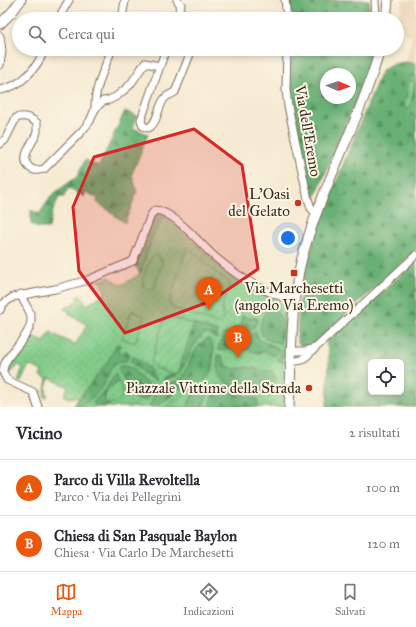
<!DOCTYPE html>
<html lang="it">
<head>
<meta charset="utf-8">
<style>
	:root { --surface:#fff; --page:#f2f2f3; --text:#2b2b33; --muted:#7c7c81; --line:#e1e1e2; --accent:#ea580c }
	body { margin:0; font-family:"IM FELL Great Primer",serif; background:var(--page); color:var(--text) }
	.controls { position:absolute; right:12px; bottom:12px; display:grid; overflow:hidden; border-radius:6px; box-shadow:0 2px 6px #0003 }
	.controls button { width:36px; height:36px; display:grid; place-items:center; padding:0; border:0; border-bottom:1px solid var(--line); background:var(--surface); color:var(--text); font:20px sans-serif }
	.compass { position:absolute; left:320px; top:68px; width:36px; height:36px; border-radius:50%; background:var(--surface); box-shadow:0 2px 6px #0003; rotate:92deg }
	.you { position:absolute; left:288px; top:238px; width:14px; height:14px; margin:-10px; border:3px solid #fff; border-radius:50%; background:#1a73e8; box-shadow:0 0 0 6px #1a73e833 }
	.badge { display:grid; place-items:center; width:26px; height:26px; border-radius:50%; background:var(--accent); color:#fff; font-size:13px; font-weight:700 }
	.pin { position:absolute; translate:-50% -33px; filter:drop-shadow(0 1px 2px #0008) }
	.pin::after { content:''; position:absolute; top:21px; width:14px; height:12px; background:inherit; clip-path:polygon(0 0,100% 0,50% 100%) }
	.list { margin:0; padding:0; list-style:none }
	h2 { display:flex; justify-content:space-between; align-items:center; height:52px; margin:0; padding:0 16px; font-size:17px }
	h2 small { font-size:13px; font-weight:400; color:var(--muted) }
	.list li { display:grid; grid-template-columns:26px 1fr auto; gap:12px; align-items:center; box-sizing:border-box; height:56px; padding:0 16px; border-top:1px solid var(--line) }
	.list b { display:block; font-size:15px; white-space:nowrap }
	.list p { margin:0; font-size:13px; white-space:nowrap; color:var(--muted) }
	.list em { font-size:13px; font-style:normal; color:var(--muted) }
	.icon { flex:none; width:22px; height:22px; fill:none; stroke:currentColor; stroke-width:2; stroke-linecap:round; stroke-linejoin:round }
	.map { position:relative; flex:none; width:416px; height:407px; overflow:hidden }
	.search { position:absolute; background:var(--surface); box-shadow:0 2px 6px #0003; left:12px; right:12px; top:12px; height:44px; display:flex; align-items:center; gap:10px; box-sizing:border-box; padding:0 14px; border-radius:22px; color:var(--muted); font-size:15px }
	.sheet { height:164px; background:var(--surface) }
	nav { display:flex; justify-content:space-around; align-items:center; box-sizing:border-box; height:56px; border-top:1px solid var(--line); background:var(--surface); font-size:11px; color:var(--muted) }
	nav a { display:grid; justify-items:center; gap:2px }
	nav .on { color:var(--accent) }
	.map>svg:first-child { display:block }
	.built { fill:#efd6bb }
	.grass { fill:url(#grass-dots); stroke:#5e7b54 }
	.forest { fill:url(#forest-firs); stroke:#526d4a; fill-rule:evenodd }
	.garden { fill:url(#garden-furrows); stroke:#5e7b54 }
	.pitch { fill:#82cc89; stroke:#5e7b54 }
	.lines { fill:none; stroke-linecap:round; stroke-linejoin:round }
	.stream { stroke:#67b9e3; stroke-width:2 }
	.minor-casing { stroke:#7c6d5d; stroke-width:9 }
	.major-casing { stroke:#7c6d5d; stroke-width:11 }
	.minor { stroke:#fff; stroke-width:7 }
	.major { stroke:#fff; stroke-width:9 }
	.marked { fill:#d62828; fill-opacity:0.2; stroke:#d62828; stroke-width:3; stroke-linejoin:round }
	.poi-dot { fill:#c8321e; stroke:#fcf5e5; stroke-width:1.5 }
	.labels { text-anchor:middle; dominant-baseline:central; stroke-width:4; stroke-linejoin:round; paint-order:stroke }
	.street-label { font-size:15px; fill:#3b2a1e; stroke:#fcf5e5 }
	.poi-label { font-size:15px; fill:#3b2a1e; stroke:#fcf5e5; text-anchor:end }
</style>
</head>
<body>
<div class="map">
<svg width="416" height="407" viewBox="0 0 416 407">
	<defs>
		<pattern id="grass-dots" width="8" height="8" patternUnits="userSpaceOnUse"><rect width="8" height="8" fill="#82cc89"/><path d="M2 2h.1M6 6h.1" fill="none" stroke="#71af76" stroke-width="1.8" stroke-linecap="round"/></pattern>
		<pattern id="forest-firs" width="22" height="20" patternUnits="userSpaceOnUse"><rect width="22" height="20" fill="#69b075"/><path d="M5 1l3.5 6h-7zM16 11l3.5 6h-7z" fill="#588f5f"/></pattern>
		<pattern id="garden-furrows" width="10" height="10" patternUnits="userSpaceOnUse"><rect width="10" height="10" fill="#82cc89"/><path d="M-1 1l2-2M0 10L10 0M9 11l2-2" fill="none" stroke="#71af76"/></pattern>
	</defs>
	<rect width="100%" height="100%" fill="#fcf5e5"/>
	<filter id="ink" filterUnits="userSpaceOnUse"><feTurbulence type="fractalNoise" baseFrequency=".025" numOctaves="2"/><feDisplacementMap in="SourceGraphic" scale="8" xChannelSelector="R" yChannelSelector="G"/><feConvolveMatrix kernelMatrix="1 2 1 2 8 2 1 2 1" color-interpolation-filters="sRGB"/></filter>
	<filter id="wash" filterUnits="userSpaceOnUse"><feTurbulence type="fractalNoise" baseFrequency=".012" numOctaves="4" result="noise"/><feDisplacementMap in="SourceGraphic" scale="16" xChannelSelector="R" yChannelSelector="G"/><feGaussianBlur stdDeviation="0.9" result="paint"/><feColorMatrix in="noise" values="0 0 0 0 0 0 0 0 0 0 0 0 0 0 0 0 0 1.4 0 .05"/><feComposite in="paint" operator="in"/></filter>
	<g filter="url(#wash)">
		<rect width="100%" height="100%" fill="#f6ead2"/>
		<polygon class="built" points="403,0 416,0 416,64 406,62 412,36 404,34 405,31 402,30 403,26 398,25 397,23 398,18 399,18"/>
		<path class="grass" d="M 164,215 L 241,283 C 259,288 273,301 290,306 L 284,407 L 74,407 L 76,402 L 79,398 L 73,397 L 69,398 L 64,396 L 68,387 L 50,378 L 46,386 L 46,394 L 48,395 L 46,398 L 44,397 L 47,379 L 40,376 L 42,371 L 29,365 L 21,382 L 18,381 L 23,367 L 19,365 L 12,372 L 9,372 L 7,368 L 24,340 L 31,343 L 34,337 L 44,342 L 50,332 L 75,345 L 87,325 L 69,314 L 70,312 L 64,309 L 78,300 L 76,297 L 80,295 L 87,305 L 106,292 L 99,281 L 109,277 L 122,285 L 140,274 L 152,238 Z"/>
		<g class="forest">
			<polygon points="290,0 369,0 370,19 293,19"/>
			<path d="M 292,49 L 372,49 L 370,66 L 314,200 L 312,194 L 295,116 L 290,89 ZM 326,74 L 350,74 L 350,98 L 326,98 Z"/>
			<path d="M 406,62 L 416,64 L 416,250 L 316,342 C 310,346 304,347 298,343 L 297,338 L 299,306 L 306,266 L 322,217 L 381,72 C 389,65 395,63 406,62 Z"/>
			<polygon points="125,111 137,116 133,128 148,134 132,174 137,192 125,223 97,202 98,198 86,192 84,197 68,188 64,197 59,197 52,213 49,228 38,228 31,224 31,210 39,214 53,194 77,177 85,160 99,166"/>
			<polygon points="159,213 164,215 152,238 140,274 134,264 154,215"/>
			<path d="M 416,262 L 416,407 L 327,407 L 329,354 L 326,342 ZM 371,362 L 401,362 L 401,392 L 371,392 Z"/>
			<path d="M 268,309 C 276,309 281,316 283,323 L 280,344 C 276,341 270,341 265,338 C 256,331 262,315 268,309 Z"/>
			<polygon points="290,314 287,362 278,361 277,359 280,356 286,341 285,330 286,320 283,315"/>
			<path d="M 243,315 L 247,318 L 258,318 C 256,326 252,333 243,333 C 240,328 241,320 243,315 Z"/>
			<path d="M 194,324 L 218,332 L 216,339 L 210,334 L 205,333 C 191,343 188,361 179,375 L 162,380 L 169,375 L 178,373 Z"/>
			<path d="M 256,331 C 259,346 269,341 279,349 L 275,356 L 265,351 L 258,353 L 241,347 L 241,338 L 247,337 Z"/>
			<polygon points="233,332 238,336 237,346 228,348 225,351 218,350 220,343 224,334"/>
			<path d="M 208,339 C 214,345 214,351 213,359 C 212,388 197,379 178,390 C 168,397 161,407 149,407 C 152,401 155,391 161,387 C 168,381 178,384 184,376 C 189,364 195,344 208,339 Z"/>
			<path d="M 117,344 L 120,345 L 117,351 L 123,354 L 125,351 L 129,353 L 127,361 C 122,361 118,361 115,364 C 109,369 107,378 104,384 C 98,392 85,407 74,407 L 76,402 L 107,363 Z"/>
			<path d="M 218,355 L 222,357 C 228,376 242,365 254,368 C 261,369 264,372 272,371 L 277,380 L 270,385 L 259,394 C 247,392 220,386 218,371 C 217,366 218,360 218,355 Z"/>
			<path d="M 133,356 C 144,363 151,368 156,381 L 148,377 L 131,362 Z"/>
			<path d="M 120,366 C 136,366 136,375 146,383 C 148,385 152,385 155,386 L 147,400 C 127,403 128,380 118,370 Z"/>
			<path d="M 115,374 L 119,382 L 114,384 L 105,403 L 110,404 C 104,406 97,407 93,403 L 106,389 Z"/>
			<polygon points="211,385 203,407 187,407 195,389"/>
			<polygon points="216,385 224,387 236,394 258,399 257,407 235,406 209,407"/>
		</g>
		<g class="garden">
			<polygon points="187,246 212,269 230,283 222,307 223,317 221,325 173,308 169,303"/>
			<polygon points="170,317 194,324 178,373 170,373 156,368 151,362 164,320"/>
			<path d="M 119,382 C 126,395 121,406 105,403 C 104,391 109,387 119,382 Z"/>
			<polygon points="195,389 187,407 167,407 184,394"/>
		</g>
		<g class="pitch">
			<polygon points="409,81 415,82 410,109 404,108"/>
			<path d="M 155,255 L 161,259 L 162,263 L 154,288 C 150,290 148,291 145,288 C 139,283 148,265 151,258 Z"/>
			<polygon points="132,311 144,316 135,343 122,338"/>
		</g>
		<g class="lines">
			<g class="stream">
				<polyline points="401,372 416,371"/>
				<polyline points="370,374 371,374"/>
			</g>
		</g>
	</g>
	<g filter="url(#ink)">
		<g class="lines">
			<g class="minor-casing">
				<g id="minor">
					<polyline points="285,0 287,19"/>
					<polyline points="375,0 376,19"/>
					<polyline points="58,19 69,0"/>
					<polyline points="122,19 125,0"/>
					<polyline points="176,19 181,5 177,0"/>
					<polyline points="0,36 2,51 0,65"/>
					<path d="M 166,49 L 141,120 L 143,126 L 148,128 C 159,123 157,105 166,97 C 168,95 172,94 175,92 L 192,49"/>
					<polyline points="287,49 286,90 288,106 308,199 311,208 316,214"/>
					<path d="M 0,90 C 21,87 37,68 45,49"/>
					<path d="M 95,109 C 94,89 105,67 112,49"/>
					<path d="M 0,144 L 5,140 L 16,118 C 24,115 30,117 37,123 C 37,126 37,129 37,132 C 34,142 19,157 29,167 C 34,172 39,170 44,169 L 82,131 L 90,121 L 95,109 L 103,101 L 109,100 L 117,96 L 130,85 L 145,63 L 160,66"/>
					<path d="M 21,294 C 23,303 30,309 31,317 C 33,338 3,353 3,372 L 7,380 L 33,392 L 38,407"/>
					<path d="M 0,310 L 3,304 L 13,297 L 55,289 L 88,280 L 133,261 L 151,215 L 155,210 C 174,211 200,244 215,257 C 238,277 265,294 295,300"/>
					<polyline points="292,351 306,351 314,348"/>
					<polyline points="291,362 302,360 309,354 416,255"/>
				</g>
			</g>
			<g class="major-casing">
				<g id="major">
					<polyline points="386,19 388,0"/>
					<polyline points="0,24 12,12 21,0"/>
					<path d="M 289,407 C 292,359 290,309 301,262 C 320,188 360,122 380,49"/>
				</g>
			</g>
			<use href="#minor" class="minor"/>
			<use href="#major" class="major"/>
		</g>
	</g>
	<path class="marked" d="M 194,129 L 242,165 L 258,269 L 211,301 L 125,333 L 79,271 L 73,207 L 94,157 Z"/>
	<g class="poi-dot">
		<circle cx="298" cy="203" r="4"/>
		<rect x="290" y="269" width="8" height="8" rx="2"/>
		<circle cx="309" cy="388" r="4"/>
	</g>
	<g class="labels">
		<g class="street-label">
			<text transform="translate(308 131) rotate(80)">Via dell'Eremo</text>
		</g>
		<g class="poi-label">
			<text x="290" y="194">L'Oasi<tspan x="290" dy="17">del Gelato</tspan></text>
			<text x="294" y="288" text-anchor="middle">Via Marchesetti<tspan x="294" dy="17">(angolo Via Eremo)</tspan></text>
			<text x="301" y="388">Piazzale Vittime della Strada</text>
		</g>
	</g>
</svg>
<div class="controls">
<button><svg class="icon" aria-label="locate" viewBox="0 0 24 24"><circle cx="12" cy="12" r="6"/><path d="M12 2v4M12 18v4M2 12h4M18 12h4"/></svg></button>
</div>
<svg class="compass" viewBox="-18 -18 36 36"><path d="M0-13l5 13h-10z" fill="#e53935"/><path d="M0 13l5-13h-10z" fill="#7c7c81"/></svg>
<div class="you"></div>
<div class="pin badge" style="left:209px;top:310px">A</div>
<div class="pin badge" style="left:238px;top:358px">B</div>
<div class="search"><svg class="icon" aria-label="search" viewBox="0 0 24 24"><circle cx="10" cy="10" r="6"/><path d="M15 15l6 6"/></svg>Cerca qui</div>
</div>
<section class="sheet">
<h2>Vicino<small>2 risultati</small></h2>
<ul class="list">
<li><span class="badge">A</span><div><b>Parco di Villa Revoltella</b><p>Parco · Via dei Pellegrini</p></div><em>100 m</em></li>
<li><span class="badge">B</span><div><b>Chiesa di San Pasquale Baylon</b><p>Chiesa · Via Carlo De Marchesetti</p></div><em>120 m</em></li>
</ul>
</section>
<nav>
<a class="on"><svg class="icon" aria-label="map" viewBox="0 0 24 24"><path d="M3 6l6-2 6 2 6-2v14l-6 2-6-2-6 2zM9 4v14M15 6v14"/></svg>Mappa</a>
<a><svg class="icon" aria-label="directions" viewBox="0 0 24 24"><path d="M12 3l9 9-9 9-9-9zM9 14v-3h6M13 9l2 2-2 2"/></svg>Indicazioni</a>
<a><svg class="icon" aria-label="saved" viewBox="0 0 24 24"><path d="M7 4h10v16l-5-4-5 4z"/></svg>Salvati</a>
</nav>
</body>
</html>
